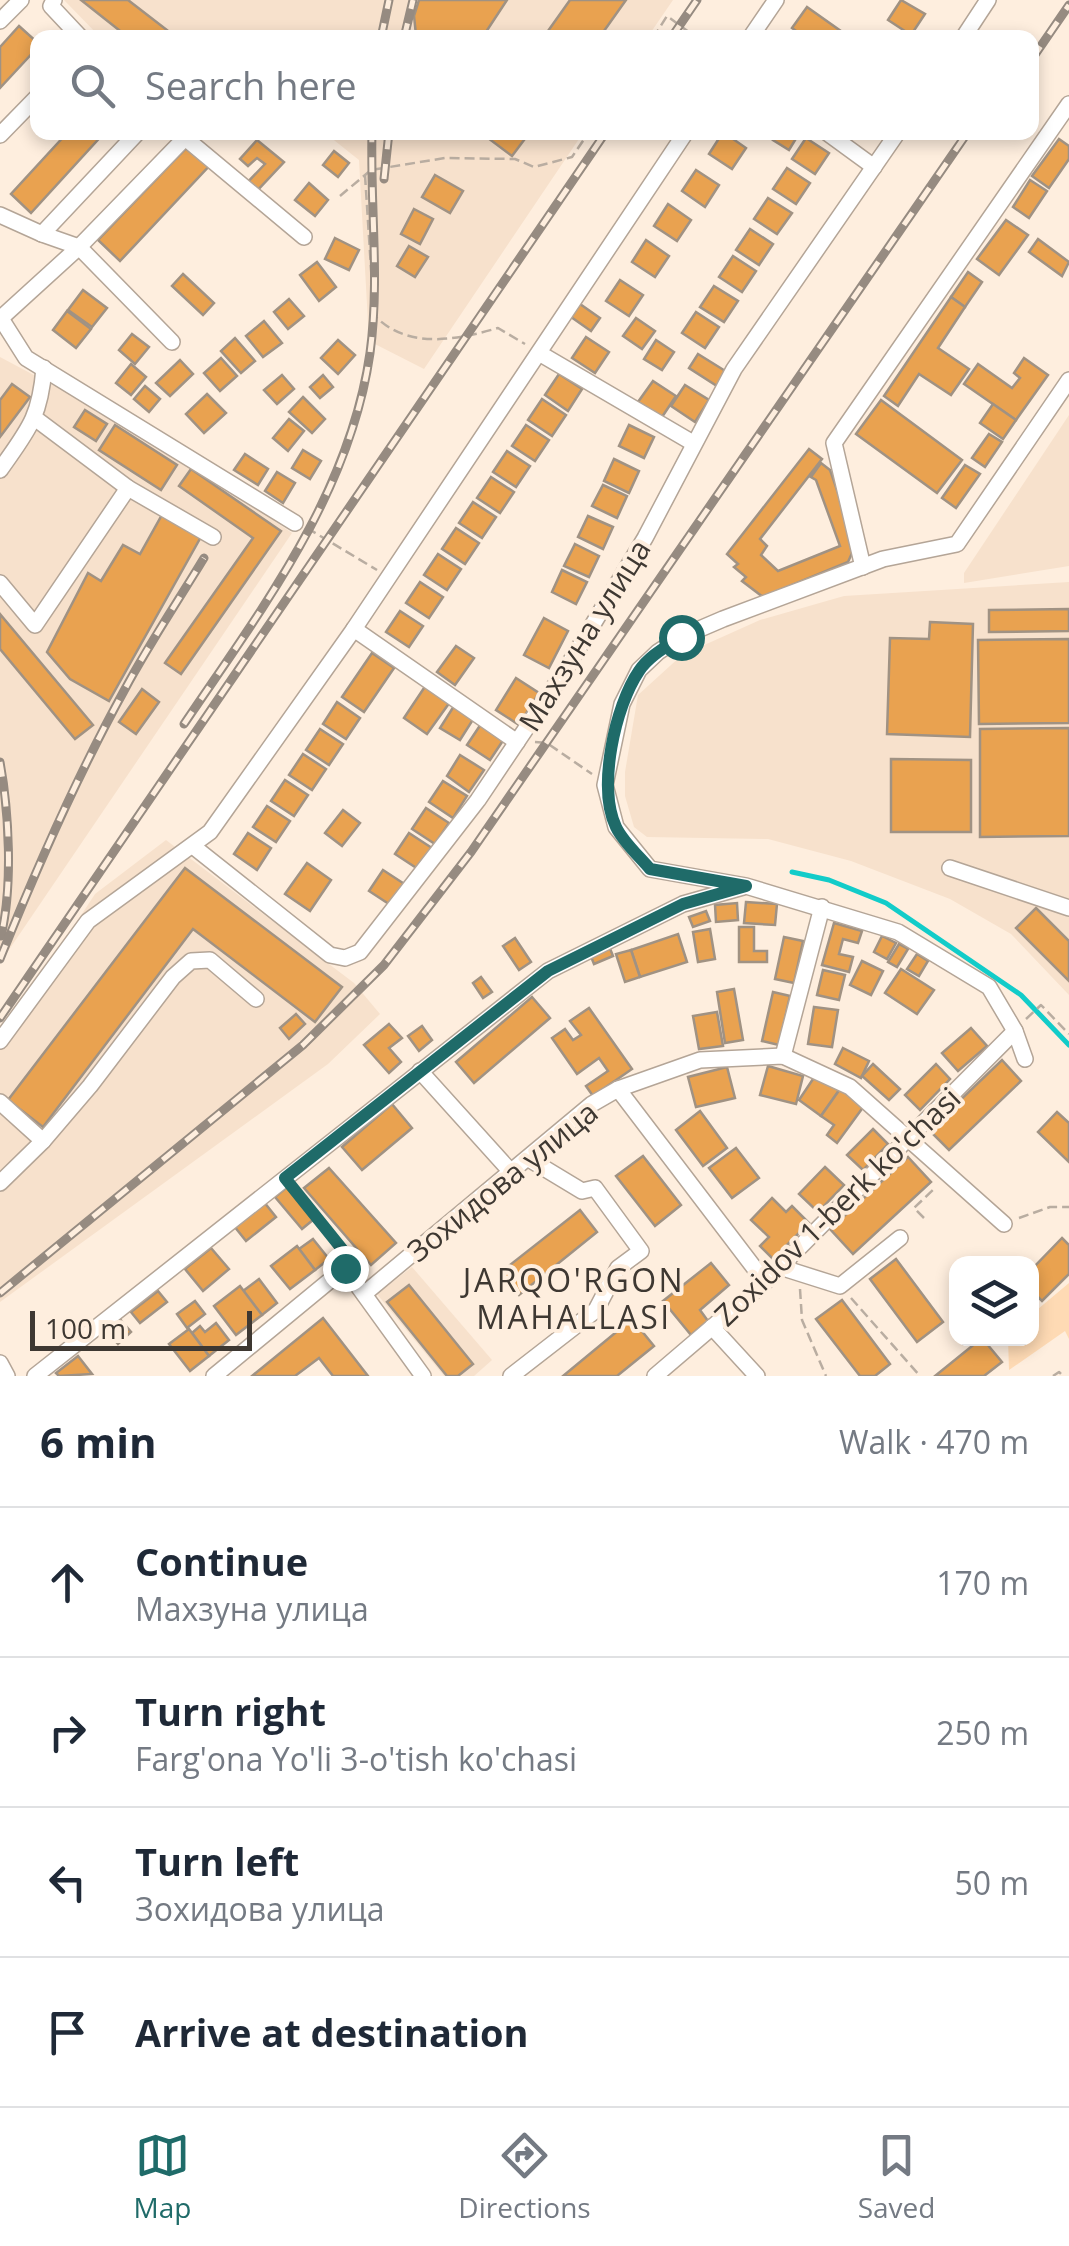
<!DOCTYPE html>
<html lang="en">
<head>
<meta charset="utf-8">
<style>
	:root { --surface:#fff; --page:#f2f2f3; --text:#1f2937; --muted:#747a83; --line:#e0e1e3; --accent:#1f6b69 }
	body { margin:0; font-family:"Open Sans",sans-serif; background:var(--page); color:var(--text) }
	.controls { position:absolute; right:30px; bottom:30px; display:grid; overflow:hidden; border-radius:20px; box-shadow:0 5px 15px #0003 }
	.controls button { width:90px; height:90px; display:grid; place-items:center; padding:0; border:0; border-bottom:2px solid var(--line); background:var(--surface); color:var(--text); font:50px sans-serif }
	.scale { position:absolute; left:30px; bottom:25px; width:222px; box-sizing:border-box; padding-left:10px; border:5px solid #3e3832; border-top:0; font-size:28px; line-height:35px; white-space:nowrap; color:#3e3832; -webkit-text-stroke:8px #feeede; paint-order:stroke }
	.stop { position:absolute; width:30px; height:30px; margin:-22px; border:8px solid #1f6b69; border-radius:50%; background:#fff }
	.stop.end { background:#1f6b69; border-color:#fff; box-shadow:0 2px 10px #0008 }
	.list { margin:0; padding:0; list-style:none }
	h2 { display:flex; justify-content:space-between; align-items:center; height:130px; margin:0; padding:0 40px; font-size:42px }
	h2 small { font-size:32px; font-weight:400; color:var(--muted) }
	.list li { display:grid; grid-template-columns:65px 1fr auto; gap:30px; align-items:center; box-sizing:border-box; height:150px; padding:0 40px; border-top:2px solid var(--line) }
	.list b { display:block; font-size:38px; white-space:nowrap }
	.list p { margin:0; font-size:32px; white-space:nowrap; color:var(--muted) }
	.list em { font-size:32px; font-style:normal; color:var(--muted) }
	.icon { flex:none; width:55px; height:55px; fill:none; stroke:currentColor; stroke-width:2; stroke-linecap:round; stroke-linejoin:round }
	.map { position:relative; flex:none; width:1069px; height:1376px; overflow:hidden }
	.search { position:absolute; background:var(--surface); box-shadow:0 5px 15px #0003; left:30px; right:30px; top:30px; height:110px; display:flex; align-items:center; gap:25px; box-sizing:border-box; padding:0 35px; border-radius:20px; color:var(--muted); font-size:38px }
	.sheet { height:730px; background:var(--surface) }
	nav { display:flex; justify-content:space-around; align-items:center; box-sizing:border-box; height:140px; border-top:2px solid var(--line); background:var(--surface); font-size:28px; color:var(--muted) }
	nav a { display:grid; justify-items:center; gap:5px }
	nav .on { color:var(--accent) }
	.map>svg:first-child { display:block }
	.built { fill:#f7e1cc }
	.green { fill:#fedab4 }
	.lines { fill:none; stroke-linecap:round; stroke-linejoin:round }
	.stream { stroke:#12ccc9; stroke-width:5 }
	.building { fill:#e9a250; stroke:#a09283; stroke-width:2.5 }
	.minor-casing { stroke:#b4a597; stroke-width:18 }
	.path { stroke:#b9ada1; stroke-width:2.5; stroke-dasharray:10 5; stroke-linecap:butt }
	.minor { stroke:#fff; stroke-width:15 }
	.rail-casing { stroke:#968b81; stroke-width:9 }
	.rail { stroke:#feeede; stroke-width:5; stroke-dasharray:15; stroke-linecap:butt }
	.route { stroke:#1f6b69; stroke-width:12 }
	.labels { text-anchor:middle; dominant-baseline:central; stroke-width:8; stroke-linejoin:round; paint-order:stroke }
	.street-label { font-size:30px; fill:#3e3832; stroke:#feeede }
	.neighbourhood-label { font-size:32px; letter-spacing:2.5px; fill:#3e3832; stroke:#feeede }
</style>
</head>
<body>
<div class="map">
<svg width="1069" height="1376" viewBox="0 0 1069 1376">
	<rect width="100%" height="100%" fill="#feeede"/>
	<g class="built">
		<polygon points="64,0 673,0 647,38 206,38 200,33 195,38 100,37"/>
		<polygon points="325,133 583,133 424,369 369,341 359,160"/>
		<polygon points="0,357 154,439 292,533 0,963"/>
		<polygon points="1069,415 1069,566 964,583 964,573"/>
		<polygon points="1069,582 1069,995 1011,934 950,899 851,861 768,839 647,837 634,827 625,796 625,772 638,695 682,655 760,620 844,596"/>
		<polygon points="166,840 354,983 380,1014 328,1064 0,1302 0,1039 95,894"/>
		<polygon points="412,1267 492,1360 474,1376 444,1376 377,1294"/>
	</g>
	<polygon class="green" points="1069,1283 1069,1339 1065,1331 1009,1370 1008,1339 1032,1338 1032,1302 1038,1309"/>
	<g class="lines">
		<polyline class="stream" points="792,872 829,880 886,903 1021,995 1069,1045"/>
	</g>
	<g class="building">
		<polygon points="81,0 128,0 176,37 129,38"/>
		<polygon points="419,0 507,0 482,38 420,38 416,35 414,16"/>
		<polygon points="570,0 626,0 599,38 543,38"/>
		<polygon points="901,0 925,14 911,35 888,20"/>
		<polygon points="807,7 845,34 843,38 806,38 792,28"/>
		<polygon points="19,26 38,43 38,47 0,88 0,47"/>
		<polygon points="68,132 105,132 31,213 11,194"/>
		<polygon points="480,132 530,132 512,156"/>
		<polygon points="723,132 746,148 732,169 709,154"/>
		<polygon points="778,132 800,132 789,150 773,140"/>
		<polygon points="806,138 829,153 815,174 792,159"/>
		<polygon points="1059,139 1069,146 1069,159 1049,188 1032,176"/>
		<polygon points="257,140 284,162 254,194 244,186 265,164 257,158 248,166 240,159"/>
		<polygon points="191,143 212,163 120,261 98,240"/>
		<polygon points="334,151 349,163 338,177 323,165"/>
		<polygon points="787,168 810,183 796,204 773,189"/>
		<polygon points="696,170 719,185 705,207 682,191"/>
		<polygon points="435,175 463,191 450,213 422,197"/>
		<polygon points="1030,180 1047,191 1029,218 1013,207"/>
		<polygon points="309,183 328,200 315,216 295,200"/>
		<polygon points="768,198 792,213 777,234 754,219"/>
		<polygon points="668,204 691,220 677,241 654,226"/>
		<polygon points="414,209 433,219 420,244 401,234"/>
		<polygon points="1006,220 1028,235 999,275 977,259"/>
		<polygon points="750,229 773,244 759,265 736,250"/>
		<polygon points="335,238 359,250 349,270 325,259"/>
		<polygon points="1038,239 1069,262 1062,276 1029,252"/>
		<polygon points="646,240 669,256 655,277 632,262"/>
		<polygon points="409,246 428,257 415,277 397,266"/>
		<polygon points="733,256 756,271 742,292 719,277"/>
		<polygon points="317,262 336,287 319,301 300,275"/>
		<polygon points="968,272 982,282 965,307 951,297"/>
		<polygon points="183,274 214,303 203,315 172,286"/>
		<polygon points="620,280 643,295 629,316 606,301"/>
		<polygon points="714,286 738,301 724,322 700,307"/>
		<polygon points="83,290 107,308 92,327 68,310"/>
		<polygon points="951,297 965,307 938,348 969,369 951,395 919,374 898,406 884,396"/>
		<polygon points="289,299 304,316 288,329 274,312"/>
		<polygon points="580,304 600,318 591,331 571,317"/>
		<polygon points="67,311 91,329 76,348 53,330"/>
		<polygon points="696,312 719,327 705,348 682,333"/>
		<polygon points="636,318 655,331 642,349 623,336"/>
		<polygon points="264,321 282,343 263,357 246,336"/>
		<polygon points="132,334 149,347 135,364 119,350"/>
		<polygon points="586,337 609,352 595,373 572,358"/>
		<polygon points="235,338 255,361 241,373 221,351"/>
		<polygon points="338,340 355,355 338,374 321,358"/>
		<polygon points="656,340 674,352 662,370 644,359"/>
		<polygon points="698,354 727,372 717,386 689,368"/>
		<polygon points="221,358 237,376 220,391 204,373"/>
		<polygon points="1024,358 1048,375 1016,420 964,384 978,364 1012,388 1020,378 1014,373"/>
		<polygon points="180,360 193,374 170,396 156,383"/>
		<polygon points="131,364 146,377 131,395 116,383"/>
		<polygon points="559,374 582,389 568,411 545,395"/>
		<polygon points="282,375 294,389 277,404 264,390"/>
		<polygon points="323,375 333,387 320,398 310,387"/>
		<polygon points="653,381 676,396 662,417 638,402"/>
		<polygon points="12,384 30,397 0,437 0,400"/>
		<polygon points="685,385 709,400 695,422 671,406"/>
		<polygon points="145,386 160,399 149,412 134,399"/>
		<polygon points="207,394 226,413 204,433 186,414"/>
		<polygon points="303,397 325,419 312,433 289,412"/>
		<polygon points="542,399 566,415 552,436 528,420"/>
		<polygon points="881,400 962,460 937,493 856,434"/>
		<polygon points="993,404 1016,420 1003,439 980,423"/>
		<polygon points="85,410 107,424 96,441 74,427"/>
		<polygon points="289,419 304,431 288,451 273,438"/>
		<polygon points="115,425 177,465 161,490 99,450"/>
		<polygon points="526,425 549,440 535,461 512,446"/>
		<polygon points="629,425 654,437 644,458 619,446"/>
		<polygon points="989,434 1002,442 985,467 972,458"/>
		<polygon points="809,449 822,459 760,539 767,546 761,555 778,571 840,546 816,480 811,477 821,463 830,470 856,544 848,562 763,597 742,581 746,577 734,567 738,564 727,554"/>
		<polygon points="303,450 321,461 310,479 292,468"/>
		<polygon points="507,451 530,466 516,487 493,472"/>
		<polygon points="245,454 268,469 258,485 234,470"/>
		<polygon points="614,459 639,471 629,493 604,481"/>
		<polygon points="965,465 980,474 956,508 942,498"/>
		<polygon points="191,469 281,531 181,674 165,663 253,538 179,486"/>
		<polygon points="277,472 295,483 283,503 265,491"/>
		<polygon points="491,477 514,492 500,513 477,498"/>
		<polygon points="603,485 627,496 617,518 592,506"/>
		<polygon points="473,502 496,517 482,538 459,523"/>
		<polygon points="163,513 202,535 109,701 70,679 47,652 88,573 101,581 123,545 140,554"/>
		<polygon points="588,516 613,527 603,549 578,537"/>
		<polygon points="456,528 479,543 465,564 442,549"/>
		<polygon points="575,544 599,556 589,577 564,566"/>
		<polygon points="438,554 461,569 447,590 424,575"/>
		<polygon points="562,570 587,582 576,604 552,592"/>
		<polygon points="420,582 443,597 429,618 406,603"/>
		<polygon points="1069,609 1069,631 989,632 989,610"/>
		<polygon points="400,611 423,626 409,647 386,632"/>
		<polygon points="0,614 93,725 75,739 0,649"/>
		<polygon points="544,618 568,631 549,668 524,655"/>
		<polygon points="930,622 973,624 970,737 887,734 890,638 929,639"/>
		<polygon points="1069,639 1069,723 979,724 978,640"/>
		<polygon points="456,646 474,658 455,685 437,672"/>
		<polygon points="372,653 394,668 364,712 342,697"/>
		<polygon points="516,678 539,693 519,725 496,710"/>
		<polygon points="426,685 450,702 427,734 404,718"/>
		<polygon points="142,689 159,702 136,734 119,722"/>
		<polygon points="337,702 360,718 346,739 323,724"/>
		<polygon points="454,706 474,718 460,740 440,728"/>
		<polygon points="481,724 504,739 490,760 467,745"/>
		<polygon points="1069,728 1069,836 980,837 980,729"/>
		<polygon points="320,729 343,744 329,765 306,750"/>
		<polygon points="303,754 326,769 312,790 289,775"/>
		<polygon points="460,755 484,770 469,792 447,776"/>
		<polygon points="891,759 971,760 971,832 891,832"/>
		<polygon points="285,780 308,795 294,816 271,801"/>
		<polygon points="443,781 467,796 453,818 429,802"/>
		<polygon points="267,806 290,821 276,842 253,827"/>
		<polygon points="426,808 449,823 435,844 412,829"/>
		<polygon points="343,810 360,823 342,846 325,833"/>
		<polygon points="248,833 271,848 257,870 234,854"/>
		<polygon points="409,833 432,848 418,869 395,854"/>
		<polygon points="307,863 331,880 310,911 285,894"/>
		<polygon points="185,868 342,987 315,1022 193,929 43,1127 8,1100"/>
		<polygon points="383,870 406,885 392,906 369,891"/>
		<polygon points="746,902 777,904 775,925 744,923"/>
		<polygon points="737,903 738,920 716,922 715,905"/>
		<polygon points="1036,908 1069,941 1069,981 1016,928"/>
		<polygon points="706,911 710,921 693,927 689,917"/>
		<polygon points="834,923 862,931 858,943 843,939 839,954 853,957 849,972 822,965"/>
		<polygon points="739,927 754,927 754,951 767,951 767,962 739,962"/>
		<polygon points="710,929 715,959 698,962 693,932"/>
		<polygon points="678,934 687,962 640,977 631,950"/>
		<polygon points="882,936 896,943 887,959 874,952"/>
		<polygon points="784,937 803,941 794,983 775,979"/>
		<polygon points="515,938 531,962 519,970 503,946"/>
		<polygon points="899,944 908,949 897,967 888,962"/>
		<polygon points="609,946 613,956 594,964 590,954"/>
		<polygon points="631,950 640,977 625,982 616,954"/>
		<polygon points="917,954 928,961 919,976 907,969"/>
		<polygon points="862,961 883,971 871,995 850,985"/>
		<polygon points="901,969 934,990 917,1014 885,993"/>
		<polygon points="823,970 845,975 839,1000 817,995"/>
		<polygon points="481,977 492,992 483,998 473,983"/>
		<polygon points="734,989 743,1040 725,1043 717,992"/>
		<polygon points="773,992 790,996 779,1045 762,1041"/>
		<polygon points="532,997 550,1018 474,1083 456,1062"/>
		<polygon points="814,1007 838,1010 832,1047 808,1044"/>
		<polygon points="589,1008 632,1069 593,1096 586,1086 608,1071 599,1058 577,1074 552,1038 565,1029 573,1040 581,1035 570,1021"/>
		<polygon points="717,1012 723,1046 699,1049 693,1016"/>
		<polygon points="296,1014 305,1024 289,1039 280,1028"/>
		<polygon points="389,1024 402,1038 389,1048 401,1062 389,1073 364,1045"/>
		<polygon points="422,1026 432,1040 419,1051 408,1036"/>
		<polygon points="971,1028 987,1046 958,1071 942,1053"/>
		<polygon points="843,1048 869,1061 861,1078 835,1064"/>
		<polygon points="1002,1060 1021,1081 949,1150 929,1130"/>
		<polygon points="873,1064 900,1089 889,1100 862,1076"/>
		<polygon points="936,1064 950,1079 920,1110 905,1095"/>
		<polygon points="768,1066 803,1076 796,1104 760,1095"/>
		<polygon points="727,1067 735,1098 696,1107 688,1077"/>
		<polygon points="817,1073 840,1089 821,1116 799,1100"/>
		<polygon points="840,1089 864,1106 837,1143 827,1135 834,1125 821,1116"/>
		<polygon points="392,1104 412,1128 362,1170 342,1147"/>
		<polygon points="700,1111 727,1148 703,1166 676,1130"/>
		<polygon points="1057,1112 1069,1123 1069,1162 1038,1132"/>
		<polygon points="873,1129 888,1144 863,1170 847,1155"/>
		<polygon points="736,1148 759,1178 732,1198 709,1168"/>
		<polygon points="643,1156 681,1205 655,1226 616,1176"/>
		<polygon points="908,1157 931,1182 853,1254 830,1229"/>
		<polygon points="825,1167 844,1185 818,1212 799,1194"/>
		<polygon points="329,1168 396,1243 371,1265 304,1188"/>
		<polygon points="287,1187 314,1219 302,1229 275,1197"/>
		<polygon points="772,1198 786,1212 792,1206 809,1223 773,1259 760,1246 769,1237 751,1220"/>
		<polygon points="264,1202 276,1217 246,1241 234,1226"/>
		<polygon points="580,1210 597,1232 519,1295 501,1272"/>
		<polygon points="1062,1238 1069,1245 1069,1274 1042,1301 1032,1291 1032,1269"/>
		<polygon points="313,1239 329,1259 315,1270 299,1249"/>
		<polygon points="297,1246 315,1270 290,1289 271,1266"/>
		<polygon points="211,1248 229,1269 203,1291 185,1269"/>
		<polygon points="896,1259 943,1322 917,1342 870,1279"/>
		<polygon points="711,1263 729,1285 700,1310 708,1321 691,1335 663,1301"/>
		<polygon points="259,1279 277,1303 262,1315 243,1291"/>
		<polygon points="409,1285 473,1364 458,1376 447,1376 387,1302"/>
		<polygon points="240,1286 262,1315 236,1335 214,1306"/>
		<polygon points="158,1291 167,1302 140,1323 131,1312"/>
		<polygon points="842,1300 890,1364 875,1376 860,1376 816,1319"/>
		<polygon points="195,1301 205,1314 187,1328 177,1314"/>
		<polygon points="119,1318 131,1332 118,1344 106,1330"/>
		<polygon points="323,1318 368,1376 333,1376 319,1358 295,1376 252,1376"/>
		<polygon points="632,1319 654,1346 617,1376 563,1376"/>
		<polygon points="216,1323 229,1340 209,1356 192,1333 200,1326 205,1332"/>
		<polygon points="189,1329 209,1356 190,1371 169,1344"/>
		<polygon points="982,1338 1002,1362 984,1376 935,1376"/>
		<polygon points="78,1356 92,1374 59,1376 56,1373"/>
	</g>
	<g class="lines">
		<g class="minor-casing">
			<g id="minor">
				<polyline points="54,0 51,6 81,38"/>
				<polyline points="0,21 21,0"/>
				<polyline points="750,38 776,0"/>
				<polyline points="963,38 988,0"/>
				<polyline points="138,132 42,234 79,247 172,342"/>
				<polyline points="178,132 304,237"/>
				<polyline points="826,132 874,167"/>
				<polyline points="0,135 38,96"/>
				<polyline points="0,215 42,234"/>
				<polyline points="0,317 26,358 295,523"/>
				<polyline points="1,318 79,247 185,138"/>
				<polyline points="539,353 693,443"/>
				<polyline points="36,419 128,488 213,537"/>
				<path d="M 0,470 C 28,430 40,418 44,368"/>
				<polyline points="863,567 834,443 1069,104"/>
				<polyline points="0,583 35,625 128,488"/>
				<polyline points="354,629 517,742"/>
				<polyline points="194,847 330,955 345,958 360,952 478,800 566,669 645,538 734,369 898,132"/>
				<polyline points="950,868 1069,908"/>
				<polyline points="0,1041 88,921 210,832 354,629 686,132"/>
				<polyline points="783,1056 822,907"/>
				<polyline points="1025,1059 1015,1031 989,987 898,932 746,886 650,869 616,827 605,785 622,704 639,670 658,652 681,637 723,619 883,559 957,544 1069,380"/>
				<polyline points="420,1071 512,1173"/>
				<polyline points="618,1089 765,1282"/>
				<polyline points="0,1102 43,1141"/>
				<polyline points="0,1183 43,1141 90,1086 173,977 191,961 210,960 256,999"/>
				<polyline points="780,1267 840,1286 900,1238"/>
				<polyline points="364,1294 592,1104 618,1089 700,1060 783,1056 850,1087 1004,1224"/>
				<polyline points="712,1327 757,1376"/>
				<polyline points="0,1363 7,1376"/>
				<polyline points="35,1376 548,971 683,904 743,887"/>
				<polyline points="214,1376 345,1268 423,1376"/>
				<polyline points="511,1376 596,1310 618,1268 641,1251 595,1188 582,1191 529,1159"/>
				<polyline points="655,1376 765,1282 1015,1031"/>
			</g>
		</g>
		<g class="path">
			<polyline points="653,38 667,16 697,38"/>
			<path d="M 365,175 L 374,315 C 407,350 457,340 498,328 L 525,344"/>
			<polyline points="340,196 371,170 445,158 515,159 534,167 572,157 589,132"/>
			<polyline points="307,528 377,570"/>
			<polyline points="535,742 547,743 592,774"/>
			<polyline points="1026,1019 1041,1005 1069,1034"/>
			<polyline points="295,1191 342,1252"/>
			<polyline points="924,1218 914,1208 936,1187"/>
			<polyline points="1019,1218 1050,1207 1069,1207"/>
			<polyline points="800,1289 802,1320 826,1376"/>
			<polyline points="851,1298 920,1376"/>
			<polyline points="1053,1376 1059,1372 1063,1376"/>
		</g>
		<use href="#minor" class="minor"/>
		<g class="rail-casing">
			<g id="rail">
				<polyline points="381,38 389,0"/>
				<polyline points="404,38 413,0"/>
				<polyline points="671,38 697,0"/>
				<polyline points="1032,59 1069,5"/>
				<polyline points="384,179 389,132"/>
				<path d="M 184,724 C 261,610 350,494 370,353 C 380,280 370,206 372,132"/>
				<path d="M 0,762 C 9,812 13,886 1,936"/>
				<path d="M 0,959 C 37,867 77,776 125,689 C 149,644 178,601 204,558"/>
				<polyline points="0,1018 606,132"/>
				<polyline points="0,1293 303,1045 384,965 471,852 968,132"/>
			</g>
		</g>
		<use href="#rail" class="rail"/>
	</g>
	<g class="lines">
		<path class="route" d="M 345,1268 L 342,1249 L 285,1178 L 548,971 L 683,904 L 746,886 L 650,869 C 639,856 623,842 616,827 C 597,788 615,706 639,671 C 649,656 666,647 681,637"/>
	</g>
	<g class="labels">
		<g class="street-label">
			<text transform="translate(584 635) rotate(-58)">Махзуна улица</text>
			<text transform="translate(502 1181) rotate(-39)">Зохидова улица</text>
			<text transform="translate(837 1206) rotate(-44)">Zoxidov 1-berk ko'chasi</text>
		</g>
		<g class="neighbourhood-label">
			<text x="574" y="1279">JARQO'RGON<tspan x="574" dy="37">MAHALLASI</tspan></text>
		</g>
	</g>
</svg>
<div class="controls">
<button><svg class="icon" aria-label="layers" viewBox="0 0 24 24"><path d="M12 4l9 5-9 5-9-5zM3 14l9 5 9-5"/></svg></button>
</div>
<div class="scale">100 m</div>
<div class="stop" style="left:681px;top:637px"></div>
<div class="stop end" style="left:345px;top:1268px"></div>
<div class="search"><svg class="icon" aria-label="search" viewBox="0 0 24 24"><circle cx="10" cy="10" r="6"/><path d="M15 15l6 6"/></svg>Search here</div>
</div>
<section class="sheet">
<h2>6 min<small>Walk · 470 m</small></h2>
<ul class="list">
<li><svg class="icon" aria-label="ahead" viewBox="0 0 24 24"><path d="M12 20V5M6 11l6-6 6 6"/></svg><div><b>Continue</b><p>Махзуна улица</p></div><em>170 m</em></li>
<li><svg class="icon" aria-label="right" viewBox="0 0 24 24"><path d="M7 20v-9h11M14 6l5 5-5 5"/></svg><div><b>Turn right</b><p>Farg'ona Yo'li 3-o'tish ko'chasi</p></div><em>250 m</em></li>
<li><svg class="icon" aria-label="left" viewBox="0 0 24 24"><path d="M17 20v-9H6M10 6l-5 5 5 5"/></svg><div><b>Turn left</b><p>Зохидова улица</p></div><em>50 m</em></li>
<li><svg class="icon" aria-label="arrive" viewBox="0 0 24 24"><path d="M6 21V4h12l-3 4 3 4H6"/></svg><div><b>Arrive at destination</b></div></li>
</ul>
</section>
<nav>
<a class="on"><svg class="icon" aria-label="map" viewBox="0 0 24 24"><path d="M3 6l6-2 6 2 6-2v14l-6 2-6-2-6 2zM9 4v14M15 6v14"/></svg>Map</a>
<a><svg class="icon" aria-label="directions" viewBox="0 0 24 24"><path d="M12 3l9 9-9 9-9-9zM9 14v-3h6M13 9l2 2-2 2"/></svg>Directions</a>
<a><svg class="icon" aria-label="saved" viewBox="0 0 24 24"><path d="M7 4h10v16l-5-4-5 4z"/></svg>Saved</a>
</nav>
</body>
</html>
